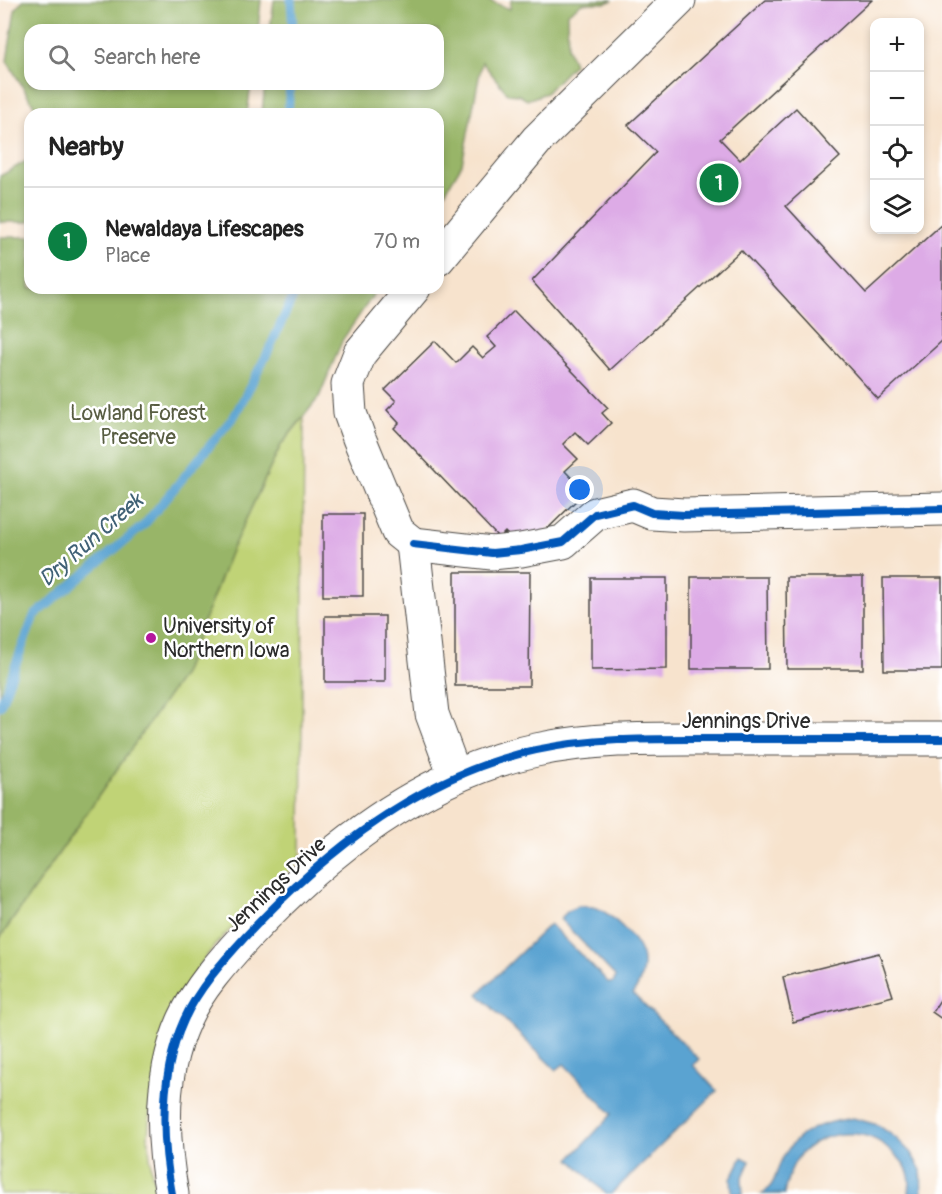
<!DOCTYPE html>
<html lang="en">
<head>
<meta charset="utf-8">
<style>
	:root { --surface:#fff; --page:#f2f2f2; --text:#222; --muted:#767676; --line:#e0e0e0; --accent:#0b8043 }
	body { margin:0; font-family:Pangolin,sans-serif; background:var(--page); color:var(--text) }
	.controls { position:absolute; right:18px; top:18px; display:grid; overflow:hidden; border-radius:12px; box-shadow:0 3px 9px #0003 }
	.controls button { width:54px; height:54px; display:grid; place-items:center; padding:0; border:0; border-bottom:2px solid var(--line); background:var(--surface); color:var(--text); font:30px sans-serif }
	.you { position:absolute; left:580px; top:490px; width:21px; height:21px; margin:-15px; border:4px solid #fff; border-radius:50%; background:#1a73e8; box-shadow:0 0 0 9px #1a73e833 }
	.badge { display:grid; place-items:center; width:39px; height:39px; border-radius:50%; background:var(--accent); color:#fff; font-size:20px; font-weight:700 }
	.pin { position:absolute; translate:-50% -50%; border:3px solid #fff; box-shadow:0 2px 6px #0006 }
	.list { margin:0; padding:0; list-style:none }
	h2 { display:flex; justify-content:space-between; align-items:center; height:78px; margin:0; padding:0 24px; font-size:26px }
	h2 small { font-size:20px; font-weight:400; color:var(--muted) }
	.list li { display:grid; grid-template-columns:39px 1fr auto; gap:18px; align-items:center; box-sizing:border-box; height:108px; padding:0 24px; border-top:2px solid var(--line) }
	.list b { display:block; font-size:22px; white-space:nowrap }
	.list p { margin:0; font-size:20px; white-space:nowrap; color:var(--muted) }
	.list em { font-size:20px; font-style:normal; color:var(--muted) }
	.icon { flex:none; width:33px; height:33px; fill:none; stroke:currentColor; stroke-width:2; stroke-linecap:round; stroke-linejoin:round }
	.map { position:relative; flex:none; width:942px; height:1194px; overflow:hidden }
	.search { position:absolute; background:var(--surface); box-shadow:0 3px 9px #0003; left:24px; top:24px; width:420px; height:66px; display:flex; align-items:center; gap:15px; box-sizing:border-box; padding:0 21px; border-radius:18px; color:var(--muted); font-size:22px }
	.panel { position:absolute; background:var(--surface); box-shadow:0 3px 9px #0003; left:24px; top:108px; width:420px; height:186px; border-radius:18px }
	.map>svg:first-child { display:block }
	.green { fill:#c0d376; stroke:#767f50; stroke-width:1.5 }
	.forest { fill:#98b567; stroke:#627049; stroke-width:1.5 }
	.water { fill:#5aa3d1; stroke:#42677e; stroke-width:1.5 }
	.lines { fill:none; stroke-linecap:round; stroke-linejoin:round }
	.stream { stroke:#5aa3d1; stroke-width:9 }
	.building { fill:#ddabe6 }
	.street-casing { stroke:#4a4743; stroke-width:35 }
	.street { stroke:#fff; stroke-width:33 }
	.cycleway-casing { stroke:#fff; stroke-width:11 }
	.cycleway { stroke:#0057b8; stroke-width:8 }
	.poi-dot { fill:#b5179e; stroke:#fff; stroke-width:2 }
	.labels { text-anchor:middle; dominant-baseline:central; stroke-width:5; stroke-linejoin:round; paint-order:stroke }
	.park-label { font-size:21px; fill:#585d42; stroke:#fff }
	.poi-label { font-size:21px; fill:#2b2b2b; stroke:#fff; text-anchor:start }
	.street-label { font-size:21px; fill:#2b2b2b; stroke:#fff }
	.water-label { font-size:22px; font-style:italic; fill:#406176; stroke:#fff }
</style>
</head>
<body>
<div class="map">
<svg width="942" height="1194" viewBox="0 0 942 1194">
	<rect width="100%" height="100%" fill="#fff"/>
	<filter id="ink" filterUnits="userSpaceOnUse"><feTurbulence type="fractalNoise" baseFrequency=".0167" numOctaves="2"/><feDisplacementMap in="SourceGraphic" scale="12" xChannelSelector="R" yChannelSelector="G"/><feConvolveMatrix kernelMatrix="1 2 1 2 8 2 1 2 1" color-interpolation-filters="sRGB"/></filter>
	<filter id="wash" filterUnits="userSpaceOnUse"><feTurbulence type="fractalNoise" baseFrequency=".008" numOctaves="4" result="noise"/><feDisplacementMap in="SourceGraphic" scale="24" xChannelSelector="R" yChannelSelector="G"/><feGaussianBlur stdDeviation="1.35" result="paint"/><feColorMatrix in="noise" values="0 0 0 0 0 0 0 0 0 0 0 0 0 0 0 0 0 1.4 0 .05"/><feComposite in="paint" operator="in"/></filter>
	<g filter="url(#wash)">
		<rect width="100%" height="100%" fill="#f7e3cd"/>
		<polygon class="green" points="304,417 301,859 216,944 198,967 150,1108 148,1138 152,1174 157,1194 0,1194 0,938 183,674 230,553 281,445"/>
		<g class="forest">
			<polygon points="23,0 261,0 258,30 30,30 30,84 251,84 247,114 39,114 7,61 15,10"/>
			<polygon points="274,0 487,0 510,9 511,0 613,0 606,3 582,3 567,14 568,48 574,64 546,93 527,100 519,95 508,94 482,62 462,164 438,204 438,114 262,114 265,84 438,84 438,30 270,30"/>
			<polygon points="30,159 30,222 0,222 0,176"/>
			<polygon points="0,237 30,237 30,288 378,288 343,339 319,397 281,445 230,553 183,674 0,938"/>
		</g>
		<g class="water">
			<path d="M 578,906 C 584,907 591,906 597,908 C 611,914 634,936 640,950 C 647,964 641,982 633,994 L 699,1059 L 693,1065 L 717,1091 L 611,1194 L 606,1194 L 570,1159 L 612,1114 L 564,1064 L 556,1070 L 478,994 L 550,924 L 609,983 L 614,982 L 615,976 L 560,919 L 568,911 Z"/>
			<path d="M 853,1118 L 878,1125 L 896,1138 L 911,1153 L 921,1170 L 922,1194 L 909,1194 C 909,1189 911,1181 909,1176 C 907,1165 898,1157 890,1150 C 867,1128 831,1129 806,1149 C 793,1159 787,1179 784,1194 L 761,1194 C 777,1184 774,1175 782,1159 C 798,1129 821,1123 853,1118 Z"/>
			<polygon points="742,1157 750,1161 742,1179 743,1194 732,1194 731,1179"/>
		</g>
		<g class="lines">
			<g class="stream">
				<polyline points="291,0 293,30"/>
				<polyline points="288,114 290,84"/>
				<polyline points="0,706 34,616 144,525 235,415 267,354 297,288"/>
			</g>
		</g>
		<g id="blocks">
			<g class="building">
				<polygon points="765,0 872,0 720,139 740,160 796,108 840,157 786,206 866,293 942,224 942,341 878,399 741,250 610,370 532,281 656,152 628,125"/>
				<polygon points="514,311 608,408 602,413 611,423 588,445 575,432 563,444 578,459 565,471 585,492 534,542 517,544 505,532 499,538 394,428 399,423 387,410 396,401 385,390 435,341 456,363 472,347 483,358 496,347 487,337"/>
				<rect x="323" y="514" width="40" height="82"/>
				<polygon points="455,572 530,572 529,686 455,686"/>
				<polygon points="691,577 767,577 768,669 691,669"/>
				<polygon points="786,577 863,577 863,669 787,669"/>
				<polygon points="591,578 667,578 667,669 591,670"/>
				<polygon points="883,578 942,578 942,670 884,670"/>
				<rect x="325" y="616" width="60" height="66"/>
				<polygon points="879,953 893,996 793,1022 783,977"/>
				<polygon points="942,997 942,1019 932,1012"/>
			</g>
		</g>
	</g>
	<g filter="url(#ink)">
		<use href="#blocks" fill-opacity="0" stroke="#4a4743" stroke-width="1.5"/>
		<g class="lines">
			<g class="street-casing">
				<g id="street">
					<polyline points="438,259 537,140 679,0"/>
					<polyline points="414,288 360,353 348,384 350,413 359,438 398,532 413,544 432,714 455,776"/>
					<polyline points="413,544 492,553 521,550 563,542 595,514 633,505 652,513 684,515 942,509"/>
					<path d="M 172,1194 C 161,1136 159,1075 184,1020 C 198,989 223,961 246,936 C 323,853 422,774 536,750 C 598,737 659,739 723,739 C 796,739 869,739 942,739"/>
				</g>
			</g>
			<use href="#street" class="street"/>
			<g class="cycleway-casing">
				<g id="cycleway">
					<polyline points="413,544 492,553 521,550 563,542 595,514 633,505 652,513 684,515 942,509"/>
					<path d="M 172,1194 C 161,1136 159,1075 184,1020 C 198,989 223,961 246,936 C 323,853 422,774 536,750 C 598,737 659,739 723,739 C 796,739 869,739 942,739"/>
				</g>
			</g>
			<use href="#cycleway" class="cycleway"/>
		</g>
	</g>
	<circle class="poi-dot" cx="151" cy="638" r="6"/>
	<g class="labels">
		<g class="park-label">
			<text x="138" y="413">Lowland Forest<tspan x="138" dy="24">Preserve</tspan></text>
		</g>
		<g class="poi-label">
			<text x="163" y="626">University of<tspan x="163" dy="24">Northern Iowa</tspan></text>
		</g>
		<g class="street-label">
			<text x="746" y="721">Jennings Drive</text>
			<text transform="translate(276 885) rotate(-43)">Jennings Drive</text>
		</g>
		<g class="water-label">
			<text transform="translate(91 540) rotate(-41)">Dry Run Creek</text>
		</g>
	</g>
</svg>
<div class="controls">
<button>+</button>
<button>−</button>
<button><svg class="icon" aria-label="locate" viewBox="0 0 24 24"><circle cx="12" cy="12" r="6"/><path d="M12 2v4M12 18v4M2 12h4M18 12h4"/></svg></button>
<button><svg class="icon" aria-label="layers" viewBox="0 0 24 24"><path d="M12 4l9 5-9 5-9-5zM3 14l9 5 9-5"/></svg></button>
</div>
<div class="you"></div>
<div class="pin badge" style="left:719px;top:183px">1</div>
<div class="search"><svg class="icon" aria-label="search" viewBox="0 0 24 24"><circle cx="10" cy="10" r="6"/><path d="M15 15l6 6"/></svg>Search here</div>
<section class="panel">
<h2>Nearby<small></small></h2>
<ul class="list">
<li><span class="badge">1</span><div><b>Newaldaya Lifescapes</b><p>Place</p></div><em>70 m</em></li>
</ul>
</section>
</div>
</body>
</html>
